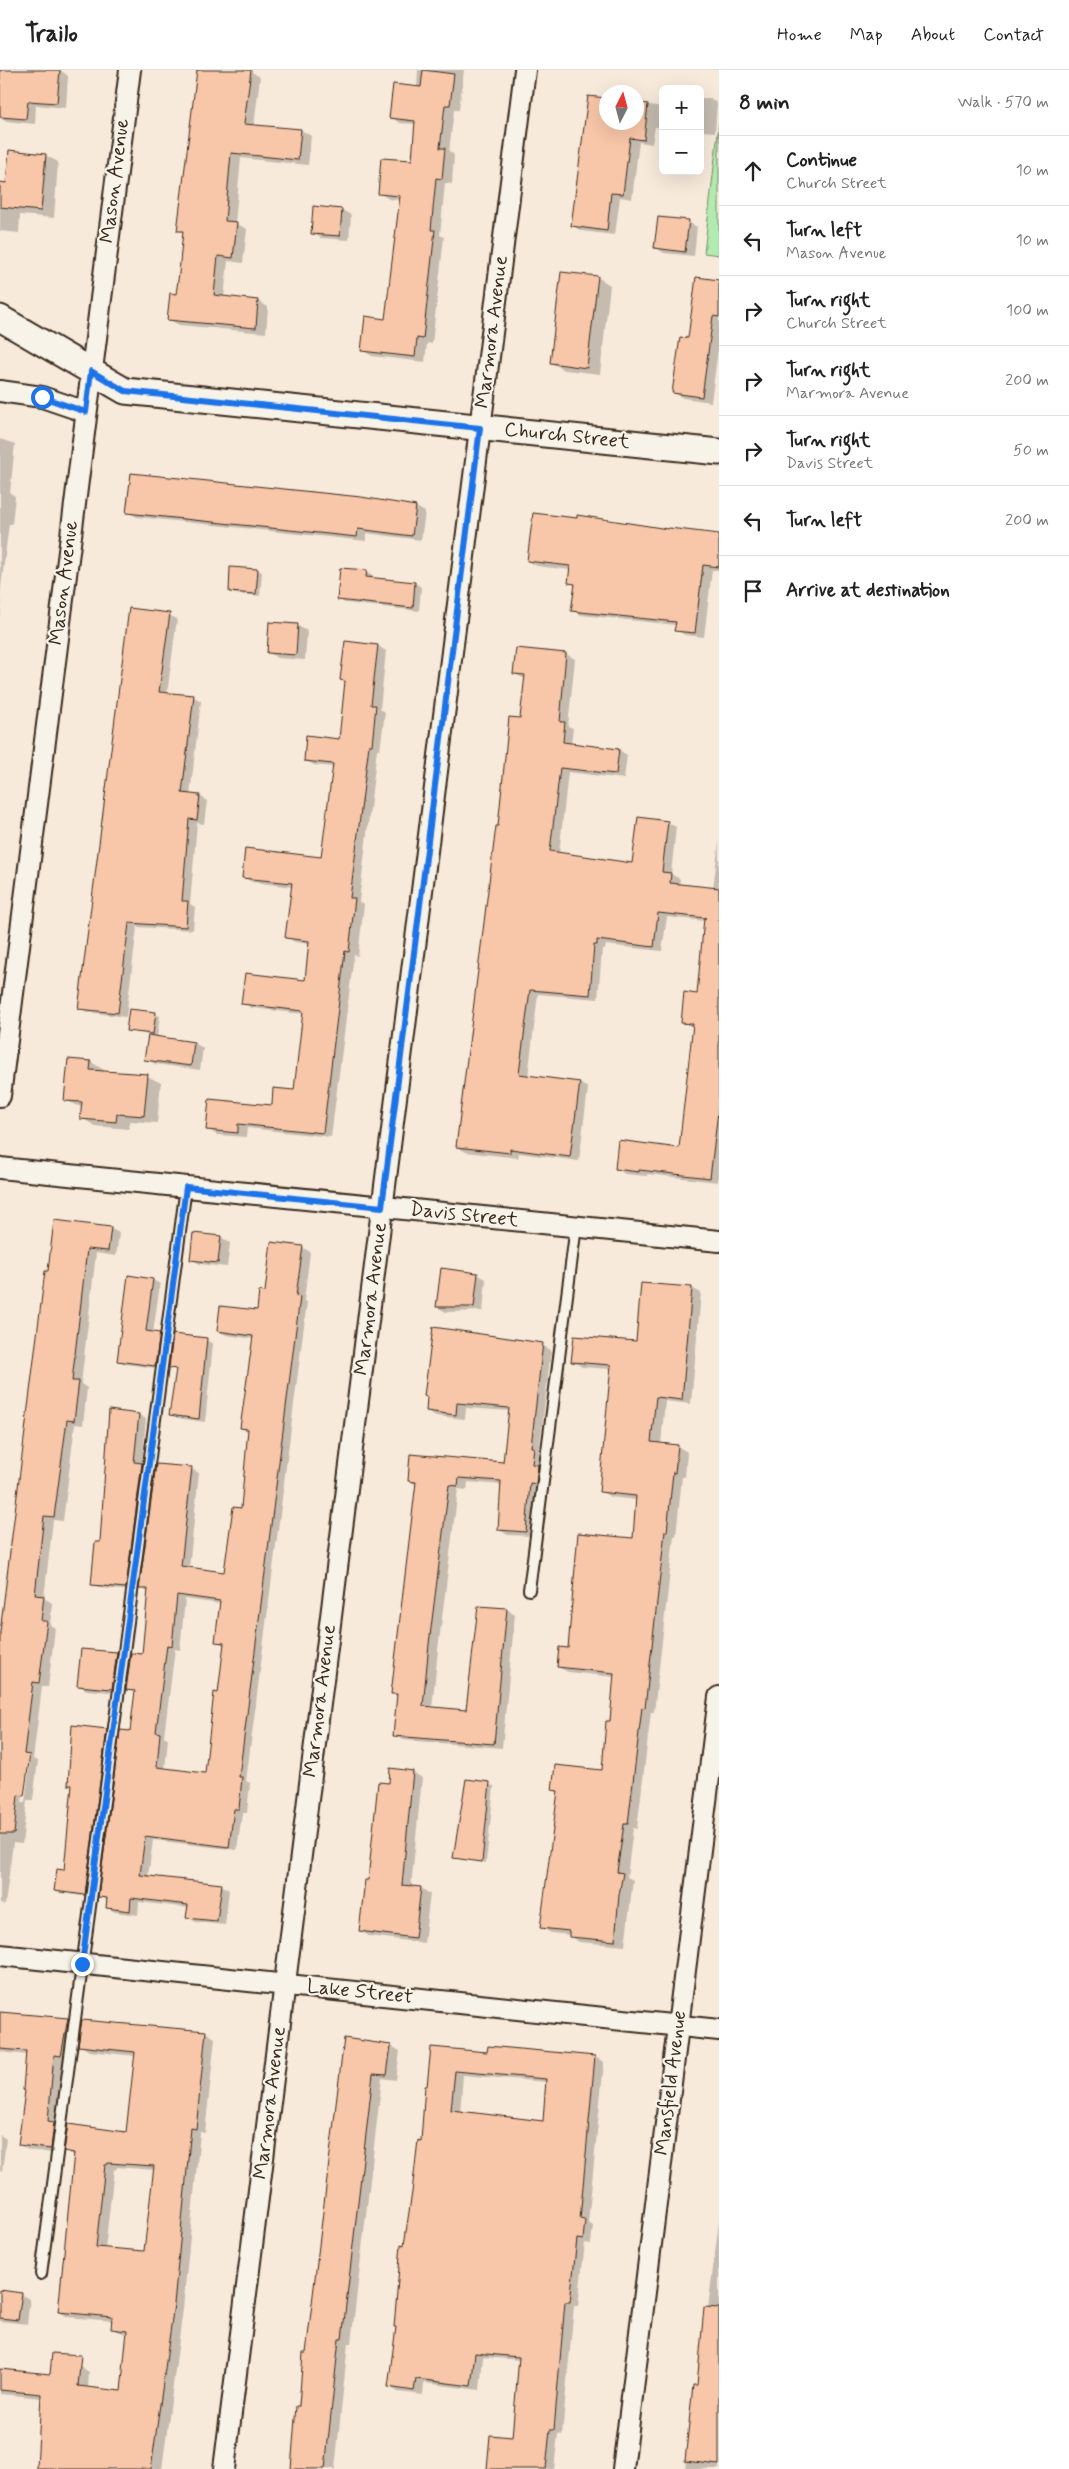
<!DOCTYPE html>
<html lang="en">
<head>
<meta charset="utf-8">
<style>
	:root { --surface:#fff; --page:#f6f6f6; --text:#222; --muted:#767676; --line:#e0e0e0 }
	body { margin:0; font-family:Mynerve,sans-serif; background:var(--page); color:var(--text) }
	.controls { position:absolute; right:15px; top:15px; display:grid; overflow:hidden; border-radius:8px; box-shadow:0 5px 20px #0002 }
	.controls button { width:45px; height:45px; display:grid; place-items:center; padding:0; border:0; border-bottom:1px solid var(--line); background:var(--surface); color:var(--text); font:25px sans-serif }
	.compass { position:absolute; left:599px; top:15px; width:45px; height:45px; border-radius:50%; background:var(--surface); box-shadow:0 5px 20px #0002; rotate:6deg }
	.stop { position:absolute; width:15px; height:15px; margin:-11px; border:4px solid #1a73e8; border-radius:50%; background:#fff }
	.stop.end { background:#1a73e8; border-color:#fff; box-shadow:0 1px 5px #0008 }
	.list { margin:0; padding:0; list-style:none }
	h2 { display:flex; justify-content:space-between; align-items:center; height:65px; margin:0; padding:0 20px; font-size:21px }
	h2 small { font-size:16px; font-weight:400; color:var(--muted) }
	.list li { display:grid; grid-template-columns:32px 1fr auto; gap:15px; align-items:center; box-sizing:border-box; height:70px; padding:0 20px; border-top:1px solid var(--line) }
	.list b { display:block; font-size:19px; white-space:nowrap }
	.list p { margin:0; font-size:16px; white-space:nowrap; color:var(--muted) }
	.list em { font-size:16px; font-style:normal; color:var(--muted) }
	.icon { flex:none; width:28px; height:28px; fill:none; stroke:currentColor; stroke-width:2; stroke-linecap:round; stroke-linejoin:round }
	.map { position:relative; flex:none; width:719px; height:2399px; overflow:hidden }
	header { display:flex; align-items:center; gap:30px; box-sizing:border-box; height:70px; padding:0 25px; background:var(--surface); border-bottom:1px solid var(--line) }
	header strong { font-size:24px }
	nav { display:flex; gap:28px; margin-inline-start:auto; font-size:18px }
	main { display:flex }
	aside { flex:1; background:var(--surface) }
	.map>svg:first-child { display:block }
	.green { fill:#b2ebb0; stroke:#768a67 }
	.shadow { fill:#0003; fill-rule:evenodd }
	.building { fill:#f8c6a8; stroke:#3b2a1e; fill-rule:evenodd }
	.lines { fill:none; stroke-linecap:round; stroke-linejoin:round }
	.service-casing { stroke:#3b2a1e; stroke-width:14 }
	.minor-casing { stroke:#3b2a1e; stroke-width:24 }
	.tertiary-casing { stroke:#3b2a1e; stroke-width:29 }
	.service { stroke:#f7f3e8; stroke-width:10 }
	.minor { stroke:#f7f3e8; stroke-width:20 }
	.tertiary { stroke:#f7f3e8; stroke-width:25 }
	.route { stroke:#1a73e8; stroke-width:6 }
	.labels { text-anchor:middle; dominant-baseline:central; stroke-width:4.5; stroke-linejoin:round; paint-order:stroke }
	.street-label { font-size:20px; fill:#3b2a1e; stroke:#f7f3e8 }
</style>
</head>
<body>
<header>
<strong>Trailo</strong>
<nav><a>Home</a><a>Map</a><a>About</a><a>Contact</a></nav>
</header>
<main>
<div class="map">
<svg width="719" height="2399" viewBox="0 0 719 2399">
	<rect width="100%" height="100%" fill="#f7eadb"/>
	<filter id="ink" filterUnits="userSpaceOnUse"><feTurbulence type="fractalNoise" baseFrequency=".02" numOctaves="2"/><feDisplacementMap in="SourceGraphic" scale="10" xChannelSelector="R" yChannelSelector="G"/><feConvolveMatrix kernelMatrix="1 2 1 2 8 2 1 2 1" color-interpolation-filters="sRGB"/></filter>
	<g filter="url(#ink)">
		<polygon class="green" points="719,53 719,185 704,183"/>
		<g class="shadow">
			<polygon points="0,0 60,0 68,6 66,38 36,35 35,54 5,51 0,48"/>
			<polygon points="199,0 243,0 250,1 260,7 254,56 301,60 311,66 308,95 241,88 235,153 247,159 243,193 228,191 224,228 258,231 268,237 266,263 179,255 168,249 177,225 184,163 179,160"/>
			<polygon points="418,0 464,0 459,40 454,40 449,81 454,85 452,114 445,113 440,165 444,167 432,274 427,273 425,292 372,286 362,280 386,250 400,130 389,129 379,123 413,91 416,54 400,53 391,47 417,18"/>
			<polygon points="589,27 606,29 606,52 636,52 636,33 663,37 663,58 655,57 652,74 639,72 632,129 620,127 615,165 581,161 572,155"/>
			<polygon points="700,28 709,28 717,33 715,62 700,61"/>
			<polygon points="45,85 58,92 54,148 20,145 19,163 0,161 0,114 7,114"/>
			<polygon points="314,138 342,140 351,145 349,170 321,168 312,163"/>
			<polygon points="688,152 697,157 694,186 664,183 656,178"/>
			<polygon points="597,207 610,215 600,304 565,300 551,293"/>
			<polygon points="719,211 719,272 711,332 683,328 674,323 689,270"/>
			<polygon points="0,369 15,374 10,423 15,426 12,454 9,454 0,525"/>
			<polygon points="361,428 416,437 425,442 421,470 366,463 366,471 137,447 128,442"/>
			<polygon points="670,459 719,464 719,500 712,500 704,567 685,565 676,560 676,555 581,545 572,540 576,516 570,512 571,500 537,496 528,491 669,461"/>
			<polygon points="257,500 262,502 260,526 234,524 230,521"/>
			<polygon points="366,502 373,506 373,509 415,513 421,517 419,541 345,533 338,529"/>
			<polygon points="0,530 2,531 0,546"/>
			<polygon points="169,545 177,549 167,624 194,627 201,631 190,725 200,726 207,731 204,754 197,753 190,834 195,837 193,860 137,857 126,947 87,942 79,938"/>
			<polygon points="298,556 307,561 305,590 277,588 268,582"/>
			<polygon points="378,576 386,581 380,639 385,642 380,680 377,679 359,832 364,834 358,886 354,885 331,1067 247,1058 246,1067 217,1065 208,1059 273,1036 295,1022 304,944 252,938 243,933 306,911 310,874 295,872 287,867 293,817 252,812 243,807 322,789 333,697 314,695 305,690 340,670 346,612 342,610"/>
			<polygon points="517,579 566,584 575,589 568,656 573,658 571,674 619,680 627,685 624,709 568,702 559,784 633,795 667,752 676,757 671,804 680,809 679,815 713,819 719,771 718,1112 647,1104 647,1106 625,1104 616,1098 680,1079 694,958 682,952 698,925 705,851 667,847 662,881 606,875 605,879 602,879 598,929 538,924 528,1007 579,1013 588,1018 579,1091 519,1083 518,1088 466,1082 457,1077 499,758 521,649 525,609 515,604"/>
			<polygon points="155,944 160,946 157,968 194,973 203,978 200,1000 155,994 146,989 149,965 127,960"/>
			<polygon points="91,992 104,1000 104,1002 147,1006 161,1013 157,1053 130,1051 129,1059 95,1056 82,1048 83,1038 65,1030"/>
			<path d="M 110,1158 L 119,1163 L 116,1186 L 96,1183 L 81,1314 L 87,1318 L 83,1355 L 75,1354 L 63,1451 L 53,1450 L 44,1528 L 52,1533 L 50,1555 L 55,1558 L 48,1617 L 42,1617 L 33,1689 L 38,1691 L 33,1730 L 27,1730 L 22,1774 L 13,1773 L 5,1835 L 0,1834 L 0,1569 L 46,1202 ZM 28,1686 L 31,1686 L 25,1732 L 22,1732 Z"/>
			<polygon points="221,1167 230,1173 227,1197 200,1194 191,1189"/>
			<path d="M 302,1177 L 310,1182 L 304,1231 L 307,1232 L 246,1711 L 250,1713 L 247,1743 L 242,1743 L 237,1780 L 153,1770 L 148,1807 L 221,1815 L 229,1820 L 225,1855 L 196,1852 L 188,1847 L 189,1838 L 139,1832 L 138,1845 L 115,1842 L 107,1837 L 108,1831 L 100,1826 L 131,1663 L 136,1624 L 127,1619 L 143,1585 L 149,1523 L 141,1518 L 191,1399 L 199,1403 L 189,1498 L 225,1504 L 242,1439 L 249,1362 L 242,1358 L 254,1269 L 226,1265 L 218,1261 L 258,1241 L 266,1224 ZM 185,1529 L 221,1534 L 217,1571 L 225,1576 L 206,1704 L 165,1699 L 168,1669 L 164,1666 L 175,1579 L 180,1580 Z"/>
			<polygon points="477,1204 486,1209 483,1241 446,1242 437,1237"/>
			<polygon points="153,1210 160,1214 153,1263 166,1268 162,1299 125,1294 118,1290"/>
			<polygon points="692,1218 701,1223 691,1334 665,1331 661,1374 677,1376 687,1382 685,1407 682,1407 676,1466 674,1466 654,1642 651,1642 637,1759 633,1758 627,1807 633,1810 625,1876 579,1872 570,1865 551,1863 541,1857 559,1723 553,1720 603,1702 615,1607 568,1602 558,1597 634,1469 637,1430 610,1427 601,1421 611,1299 582,1297 573,1291 637,1273"/>
			<polygon points="206,1270 213,1274 205,1352 178,1348 171,1345 177,1301 170,1297"/>
			<polygon points="542,1275 551,1280 539,1382 542,1383 535,1466 508,1465 499,1460 502,1415 468,1412 467,1420 458,1419 438,1580 432,1638 467,1641 506,1539 515,1544 502,1678 403,1670 395,1665 398,1627 392,1623 417,1415 409,1411 504,1393 510,1341 466,1338 465,1349 436,1346 427,1341"/>
			<polygon points="111,1342 139,1345 146,1349 142,1394 149,1398 133,1521 100,1518 92,1514 101,1474"/>
			<polygon points="117,1583 126,1588 121,1623 87,1620 78,1615"/>
			<polygon points="106,1660 112,1663 90,1827 61,1823 55,1820 66,1801 73,1716 69,1714"/>
			<polygon points="413,1702 422,1708 411,1817 421,1818 430,1824 424,1873 369,1866 360,1861 390,1714"/>
			<polygon points="467,1710 494,1716 486,1793 455,1787"/>
			<polygon points="0,1943 68,1950 77,1955 70,1990 63,1990 57,2055 60,2084 28,2080 19,2074 26,2021 27,1985 0,1982"/>
			<path d="M 205,1962 L 215,1968 L 205,2063 L 200,2062 L 183,2239 L 162,2399 L 39,2399 L 42,2328 L 0,2324 L 0,2300 L 51,2306 L 52,2293 L 80,2296 L 89,2302 L 88,2319 L 123,2323 L 128,2265 L 112,2259 L 113,2251 L 68,2247 L 59,2242 L 75,2086 L 66,2081 L 127,2064 L 136,1986 L 89,1981 L 80,1975 ZM 117,2097 L 155,2100 L 146,2182 L 105,2179 L 114,2099 L 116,2100 Z"/>
			<polygon points="345,1970 391,1976 400,1981 396,2010 382,2008 351,2273 348,2273 335,2399 291,2399 304,2284 307,2284"/>
			<path d="M 489,1977 L 595,1987 L 604,1992 L 588,2153 L 593,2156 L 591,2174 L 585,2173 L 578,2236 L 574,2236 L 562,2365 L 558,2364 L 554,2399 L 488,2399 L 513,2368 L 520,2290 L 483,2287 L 480,2320 L 424,2313 L 423,2325 L 398,2322 L 389,2317 L 405,2176 L 422,2072 L 432,1979 L 489,1984 ZM 463,2005 L 547,2012 L 544,2053 L 460,2043 Z"/>
			<polygon points="0,2065 6,2069 2,2102 0,2101"/>
			<polygon points="719,2151 719,2399 685,2399 694,2316 698,2317"/>
			<polygon points="0,2221 21,2224 30,2229 27,2254 0,2251"/>
		</g>
		<g class="building">
			<polygon points="0,0 60,0 57,33 28,31 26,49 0,47"/>
			<polygon points="197,0 251,0 244,54 301,59 298,90 231,83 225,151 237,152 233,188 218,186 214,225 258,230 256,258 167,250 170,223 176,224 179,203 183,161 177,161"/>
			<polygon points="423,0 454,4 450,35 445,35 440,78 445,78 442,109 436,108 431,160 435,160 423,269 417,268 415,287 361,281 365,246 385,249 400,126 378,124 381,88 412,90 415,51 389,48 393,14 421,17"/>
			<polygon points="588,26 606,28 606,52 636,52 636,32 648,34 644,70 630,68 623,124 611,123 607,161 571,156"/>
			<polygon points="9,80 46,84 41,141 0,137 0,112 6,113"/>
			<polygon points="313,136 342,139 340,166 311,164"/>
			<polygon points="658,147 689,150 685,182 654,178"/>
			<polygon points="561,202 598,206 587,298 550,293"/>
			<polygon points="696,207 719,210 719,247 713,246 702,327 672,323 680,267 688,268"/>
			<polygon points="131,403 361,427 416,436 412,466 358,459 357,467 126,443"/>
			<polygon points="533,443 577,448 577,445 668,459 669,458 719,464 719,497 703,495 695,563 674,561 676,552 571,541 575,514 568,513 570,496 527,491"/>
			<polygon points="230,497 258,499 256,524 229,522"/>
			<polygon points="340,498 367,500 366,507 415,512 413,538 337,530"/>
			<polygon points="129,538 170,543 159,622 194,625 182,723 200,725 197,750 189,749 182,831 188,831 186,857 129,853 118,943 78,939"/>
			<polygon points="269,552 298,554 296,585 267,583"/>
			<polygon points="345,571 378,575 371,635 376,635 372,675 369,675 350,828 355,828 349,882 345,881 323,1063 238,1054 238,1063 206,1060 209,1029 272,1035 273,1018 294,1020 303,941 241,934 245,903 305,910 309,871 285,868 292,813 242,808 245,778 321,787 333,694 304,691 306,665 339,669 345,611 340,610"/>
			<polygon points="516,578 566,583 560,652 565,652 563,672 619,679 616,704 560,698 550,781 632,793 638,747 668,751 662,802 671,803 670,813 719,818 719,1033 710,1108 639,1100 639,1102 615,1099 618,1070 679,1078 693,954 681,953 684,922 697,924 704,848 706,848 658,843 654,877 597,870 597,875 594,875 590,925 530,920 519,1004 580,1012 570,1087 510,1079 510,1083 456,1077 496,756 498,756 509,647 520,648 525,605 513,604"/>
			<polygon points="129,939 156,942 153,964 126,961"/>
			<polygon points="148,965 194,972 191,996 144,990"/>
			<polygon points="68,989 91,991 90,1000 148,1004 144,1046 117,1044 116,1052 80,1049 82,1032 64,1031"/>
			<polygon points="54,1150 111,1157 108,1181 87,1179 72,1311 79,1311 74,1351 67,1350 54,1447 44,1446 35,1525 44,1526 41,1551 47,1551 39,1613 33,1612 24,1684 30,1685 24,1726 18,1725 14,1764 0,1764 0,1562 45,1201 48,1201"/>
			<polygon points="193,1163 221,1166 218,1193 190,1190"/>
			<path d="M 271,1172 L 303,1176 L 296,1226 L 300,1227 L 239,1707 L 242,1707 L 239,1739 L 234,1739 L 229,1777 L 145,1766 L 140,1805 L 222,1814 L 217,1851 L 186,1848 L 188,1835 L 131,1828 L 130,1841 L 106,1838 L 107,1828 L 98,1827 L 120,1660 L 130,1661 L 135,1621 L 126,1620 L 131,1583 L 142,1584 L 148,1519 L 139,1519 L 156,1394 L 192,1397 L 181,1496 L 224,1502 L 233,1437 L 241,1438 L 248,1359 L 240,1358 L 253,1266 L 217,1261 L 220,1236 L 257,1240 L 259,1221 L 265,1222 ZM 177,1525 L 220,1531 L 215,1572 L 224,1573 L 218,1623 L 214,1622 L 205,1703 L 157,1697 L 160,1663 L 156,1662 L 167,1575 L 172,1576 Z"/>
			<polygon points="441,1198 478,1203 474,1237 436,1237"/>
			<polygon points="128,1205 153,1209 146,1261 160,1263 155,1296 117,1291"/>
			<polygon points="641,1213 692,1217 682,1330 656,1327 651,1372 678,1375 675,1403 673,1402 667,1462 665,1461 645,1638 642,1637 628,1754 624,1754 617,1802 623,1803 619,1825 615,1871 569,1867 569,1861 540,1858 558,1721 552,1720 555,1695 602,1700 606,1651 610,1651 614,1603 557,1597 559,1577 568,1578 578,1463 633,1468 636,1426 599,1422 611,1295 571,1292 574,1266 636,1271"/>
			<polygon points="433,1257 543,1273 531,1377 534,1377 532,1394 538,1395 536,1414 530,1413 526,1462 498,1460 501,1411 459,1408 458,1416 449,1415 429,1574 423,1636 466,1640 478,1536 507,1538 494,1674 393,1666 397,1624 391,1624 416,1412 408,1411 410,1384 503,1392 509,1338 457,1333 456,1345 426,1341 427,1327 424,1326"/>
			<polygon points="173,1264 207,1268 199,1349 169,1345 176,1299 169,1298"/>
			<polygon points="109,1340 139,1344 134,1392 142,1393 126,1518 91,1515 95,1472 100,1472"/>
			<polygon points="81,1579 117,1582 112,1619 77,1616"/>
			<polygon points="72,1655 107,1659 85,1825 54,1821 57,1799 64,1800 72,1715 68,1715"/>
			<polygon points="390,1698 413,1701 402,1815 421,1817 415,1868 359,1861 365,1810 368,1810 378,1712 389,1713"/>
			<polygon points="466,1709 490,1712 482,1792 453,1788"/>
			<polygon points="0,1942 68,1948 61,1986 54,1985 48,2051 54,2052 51,2079 18,2075 25,2021 23,2020 26,1981 0,1979"/>
			<path d="M 82,1950 L 206,1961 L 196,2059 L 191,2058 L 174,2234 L 151,2399 L 37,2399 L 41,2324 L 0,2320 L 0,2299 L 50,2304 L 52,2283 L 81,2285 L 78,2316 L 121,2321 L 127,2261 L 111,2259 L 112,2247 L 58,2242 L 74,2083 L 64,2081 L 68,2054 L 126,2062 L 135,1982 L 78,1976 ZM 108,2093 L 154,2096 L 144,2181 L 96,2177 L 105,2095 L 107,2095 Z"/>
			<polygon points="344,1968 391,1975 387,2005 373,2004 342,2269 339,2269 325,2399 291,2399 296,2336 299,2336 303,2283 306,2283"/>
			<path d="M 488,1976 L 595,1986 L 580,2149 L 585,2150 L 583,2170 L 577,2169 L 570,2232 L 565,2232 L 554,2360 L 550,2360 L 546,2399 L 487,2399 L 490,2365 L 512,2367 L 519,2287 L 475,2283 L 471,2316 L 416,2309 L 414,2321 L 388,2317 L 396,2257 L 394,2257 L 401,2174 L 404,2175 L 412,2122 L 418,2070 L 421,2071 L 425,2016 L 427,2016 L 431,1977 L 487,1982 ZM 455,2001 L 546,2009 L 543,2051 L 451,2040 Z"/>
			<polygon points="0,2220 22,2223 18,2250 0,2248"/>
			<polygon points="704,2237 719,2238 719,2395 685,2391 693,2315 697,2315"/>
		</g>
		<g class="lines">
			<g class="service-casing">
				<g id="service">
					<polyline points="529,1520 576,1156"/>
					<polyline points="41,2204 186,1117"/>
				</g>
			</g>
			<g class="minor-casing">
				<g id="minor">
					<polyline points="0,321 42,327 86,342"/>
					<polyline points="0,1026 130,0"/>
					<polyline points="0,1098 719,1171"/>
					<polyline points="0,1885 719,1960"/>
					<polyline points="224,2399 525,0"/>
					<polyline points="623,2399 719,1627"/>
				</g>
			</g>
			<g class="tertiary-casing">
				<polyline id="tertiary" points="0,248 125,321 719,382"/>
			</g>
			<use href="#service" class="service"/>
			<use href="#minor" class="minor"/>
			<use href="#tertiary" class="tertiary"/>
		</g>
	</g>
	<g class="lines" filter="url(#ink)">
		<polyline class="route" points="42,327 86,342 91,301 125,321 480,358 382,1137 186,1117 82,1894"/>
	</g>
	<g class="labels">
		<g class="street-label">
			<text transform="translate(115 111) rotate(-83)">Mason Avenue</text>
			<text transform="translate(492 262) rotate(-83)">Marmora Avenue</text>
			<text transform="translate(567 366) rotate(6)">Church Street</text>
			<text transform="translate(64 513) rotate(-83)">Mason Avenue</text>
			<text transform="translate(464 1145) rotate(6)">Davis Street</text>
			<text transform="translate(371 1229) rotate(-83)">Marmora Avenue</text>
			<text transform="translate(320 1631) rotate(-83)">Marmora Avenue</text>
			<text transform="translate(360 1922) rotate(6)">Lake Street</text>
			<text transform="translate(671 2013) rotate(-83)">Mansfield Avenue</text>
			<text transform="translate(270 2033) rotate(-83)">Marmora Avenue</text>
		</g>
	</g>
</svg>
<div class="controls">
<button>+</button>
<button>−</button>
</div>
<svg class="compass" viewBox="-18 -18 36 36"><path d="M0-13l5 13h-10z" fill="#e53935"/><path d="M0 13l5-13h-10z" fill="#767676"/></svg>
<div class="stop" style="left:42px;top:327px"></div>
<div class="stop end" style="left:82px;top:1894px"></div>
</div>
<aside>
<h2>8 min<small>Walk · 570 m</small></h2>
<ul class="list">
<li><svg class="icon" aria-label="ahead" viewBox="0 0 24 24"><path d="M12 20V5M6 11l6-6 6 6"/></svg><div><b>Continue</b><p>Church Street</p></div><em>10 m</em></li>
<li><svg class="icon" aria-label="left" viewBox="0 0 24 24"><path d="M17 20v-9H6M10 6l-5 5 5 5"/></svg><div><b>Turn left</b><p>Mason Avenue</p></div><em>10 m</em></li>
<li><svg class="icon" aria-label="right" viewBox="0 0 24 24"><path d="M7 20v-9h11M14 6l5 5-5 5"/></svg><div><b>Turn right</b><p>Church Street</p></div><em>100 m</em></li>
<li><svg class="icon" aria-label="right" viewBox="0 0 24 24"><path d="M7 20v-9h11M14 6l5 5-5 5"/></svg><div><b>Turn right</b><p>Marmora Avenue</p></div><em>200 m</em></li>
<li><svg class="icon" aria-label="right" viewBox="0 0 24 24"><path d="M7 20v-9h11M14 6l5 5-5 5"/></svg><div><b>Turn right</b><p>Davis Street</p></div><em>50 m</em></li>
<li><svg class="icon" aria-label="left" viewBox="0 0 24 24"><path d="M17 20v-9H6M10 6l-5 5 5 5"/></svg><div><b>Turn left</b></div><em>200 m</em></li>
<li><svg class="icon" aria-label="arrive" viewBox="0 0 24 24"><path d="M6 21V4h12l-3 4 3 4H6"/></svg><div><b>Arrive at destination</b></div></li>
</ul>
</aside>
</main>
</body>
</html>
